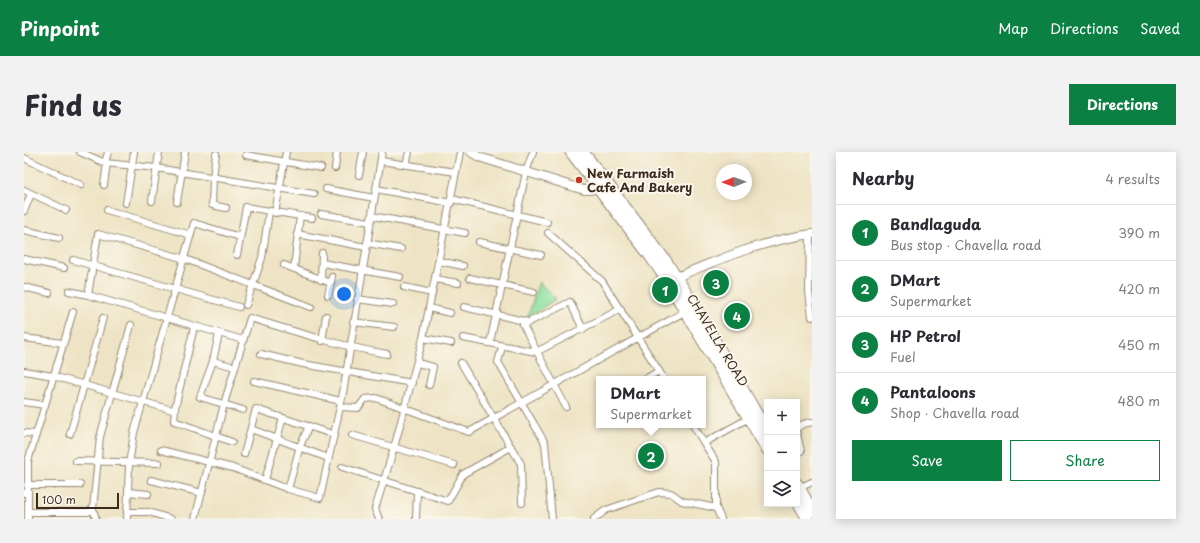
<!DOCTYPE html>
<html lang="en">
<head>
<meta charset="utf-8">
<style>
	:root { --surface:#fff; --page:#f2f2f3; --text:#2b2b33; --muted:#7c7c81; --line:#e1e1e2; --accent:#0b8043 }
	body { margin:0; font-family:"Playpen Sans",sans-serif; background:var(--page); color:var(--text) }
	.controls { position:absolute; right:12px; bottom:12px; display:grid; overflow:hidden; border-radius:0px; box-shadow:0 2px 10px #0003 }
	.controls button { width:36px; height:36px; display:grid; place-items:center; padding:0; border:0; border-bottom:1px solid var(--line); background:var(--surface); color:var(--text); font:20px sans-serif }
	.compass { position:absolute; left:692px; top:12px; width:36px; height:36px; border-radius:50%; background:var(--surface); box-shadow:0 2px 10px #0003; rotate:269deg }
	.scale { position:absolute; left:12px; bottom:10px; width:83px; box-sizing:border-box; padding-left:4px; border:2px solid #3b2a1e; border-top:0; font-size:11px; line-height:14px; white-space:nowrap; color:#3b2a1e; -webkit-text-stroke:3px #fbf7ec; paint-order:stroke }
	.you { position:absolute; left:320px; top:142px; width:14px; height:14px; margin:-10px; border:3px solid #fff; border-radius:50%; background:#1a73e8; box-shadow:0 0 0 6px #1a73e833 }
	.badge { display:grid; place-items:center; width:26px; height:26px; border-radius:50%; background:var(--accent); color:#fff; font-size:13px; font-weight:700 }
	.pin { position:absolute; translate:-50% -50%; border:2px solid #fff; box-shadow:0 1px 4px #0006 }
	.popup { position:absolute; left:572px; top:224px; width:110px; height:52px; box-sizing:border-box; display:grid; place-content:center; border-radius:0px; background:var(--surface); filter:drop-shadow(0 1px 3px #0005); font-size:13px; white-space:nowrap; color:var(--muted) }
	.popup b { font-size:15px; color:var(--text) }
	.popup::after { content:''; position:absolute; left:50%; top:100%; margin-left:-8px; border:8px solid transparent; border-top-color:var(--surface) }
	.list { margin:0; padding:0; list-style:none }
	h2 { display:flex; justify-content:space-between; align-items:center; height:52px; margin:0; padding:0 16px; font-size:17px }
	h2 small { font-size:13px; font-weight:400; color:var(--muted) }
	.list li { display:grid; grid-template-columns:26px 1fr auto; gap:12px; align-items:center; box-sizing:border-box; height:56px; padding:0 16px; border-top:1px solid var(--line) }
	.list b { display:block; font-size:15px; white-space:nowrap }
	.list p { margin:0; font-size:13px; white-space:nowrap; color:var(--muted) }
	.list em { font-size:13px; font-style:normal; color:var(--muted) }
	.actions { display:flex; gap:8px; padding:12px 16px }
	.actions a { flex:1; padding:9px 0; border:1px solid var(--accent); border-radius:0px; text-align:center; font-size:14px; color:var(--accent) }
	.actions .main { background:var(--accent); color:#fff }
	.icon { flex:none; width:22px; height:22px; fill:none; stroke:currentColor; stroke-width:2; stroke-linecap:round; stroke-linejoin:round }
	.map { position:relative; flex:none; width:788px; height:367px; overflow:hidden; border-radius:0px }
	header { display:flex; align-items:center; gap:24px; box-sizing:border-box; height:56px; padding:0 20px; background:var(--accent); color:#fff }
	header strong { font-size:19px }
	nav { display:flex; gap:22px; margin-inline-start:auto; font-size:14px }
	.intro { display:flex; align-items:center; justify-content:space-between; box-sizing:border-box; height:96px; padding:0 24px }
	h1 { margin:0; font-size:28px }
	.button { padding:10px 18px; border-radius:0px; background:var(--accent); color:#fff; font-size:14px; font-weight:700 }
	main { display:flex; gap:24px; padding:0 24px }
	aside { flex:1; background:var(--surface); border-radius:0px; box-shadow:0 2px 10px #0003 }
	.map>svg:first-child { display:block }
	.green { fill:#8ee1a2; stroke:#648660 }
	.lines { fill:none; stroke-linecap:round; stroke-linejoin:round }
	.street-casing { stroke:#948772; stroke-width:8 }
	.secondary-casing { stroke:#948772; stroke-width:10 }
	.highway-casing { stroke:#948772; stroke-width:13 }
	.street { stroke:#fff; stroke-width:6 }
	.secondary { stroke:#fff; stroke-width:8 }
	.highway { stroke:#fff; stroke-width:11 }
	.poi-dot { fill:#c8321e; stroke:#fbf7ec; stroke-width:1.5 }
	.labels { text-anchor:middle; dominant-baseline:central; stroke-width:4; stroke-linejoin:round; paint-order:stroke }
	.poi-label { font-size:12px; font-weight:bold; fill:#3b2a1e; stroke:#fbf7ec; text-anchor:start }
	.street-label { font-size:12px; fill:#3b2a1e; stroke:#fbf7ec }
</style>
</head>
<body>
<header>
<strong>Pinpoint</strong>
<nav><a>Map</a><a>Directions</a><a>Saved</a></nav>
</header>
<div class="intro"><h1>Find us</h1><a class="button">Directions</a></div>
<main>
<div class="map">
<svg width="788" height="367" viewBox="0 0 788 367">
	<rect width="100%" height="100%" fill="#fbf7ec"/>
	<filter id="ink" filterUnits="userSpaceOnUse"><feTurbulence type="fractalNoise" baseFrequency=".025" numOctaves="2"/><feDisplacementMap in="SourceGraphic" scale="8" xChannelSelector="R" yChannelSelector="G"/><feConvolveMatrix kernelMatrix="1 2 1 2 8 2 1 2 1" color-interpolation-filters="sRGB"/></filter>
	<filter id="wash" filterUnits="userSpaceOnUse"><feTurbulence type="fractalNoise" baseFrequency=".012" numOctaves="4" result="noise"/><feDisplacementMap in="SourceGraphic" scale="16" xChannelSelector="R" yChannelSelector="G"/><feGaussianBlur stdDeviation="0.9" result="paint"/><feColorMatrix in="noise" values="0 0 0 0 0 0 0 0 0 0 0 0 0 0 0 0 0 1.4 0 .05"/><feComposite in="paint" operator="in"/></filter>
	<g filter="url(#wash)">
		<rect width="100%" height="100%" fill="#eee4c5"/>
		<polygon class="green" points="515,130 532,147 504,165"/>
	</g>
	<g filter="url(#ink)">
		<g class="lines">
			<g class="street-casing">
				<g id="street">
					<polyline points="56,0 81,11 132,16 290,42"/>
					<polyline points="192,2 189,25 188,53 202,56"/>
					<polyline points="222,3 297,16"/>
					<polyline points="0,6 57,33"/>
					<polyline points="357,9 432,20"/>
					<polyline points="81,11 84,0"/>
					<polyline points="382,13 385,0"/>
					<polyline points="311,16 313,0"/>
					<polyline points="335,23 339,0"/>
					<polyline points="80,33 83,11"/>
					<polyline points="302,37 350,46"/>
					<polyline points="352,37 427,51"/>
					<polyline points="0,38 42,58"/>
					<polyline points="428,47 523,70"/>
					<polyline points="128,49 135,0"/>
					<polyline points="153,50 161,0"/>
					<polyline points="102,51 110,0"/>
					<polyline points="83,58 167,83"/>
					<polyline points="0,59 7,42"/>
					<polyline points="251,61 262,0"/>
					<polyline points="297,62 346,70"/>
					<polyline points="276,64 288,66"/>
					<polyline points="348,64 441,81"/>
					<polyline points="0,78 35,86"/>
					<polyline points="524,81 578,129 640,227"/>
					<polyline points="273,82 342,95"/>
					<polyline points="786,82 785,140 788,165"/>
					<polyline points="455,90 517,103"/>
					<polyline points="343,91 377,97"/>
					<polyline points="213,103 222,55 276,64 270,116"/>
					<polyline points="0,107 40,116"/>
					<polyline points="49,108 215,155"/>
					<polyline points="415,109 439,114"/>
					<polyline points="298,111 376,125"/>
					<polyline points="260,113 307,131"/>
					<polyline points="446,126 510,140"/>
					<polyline points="411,127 434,131"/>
					<polyline points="297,128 298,101"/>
					<polyline points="0,135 25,141"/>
					<polyline points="380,135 408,141"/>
					<polyline points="45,139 64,143 219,188"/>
					<polyline points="64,143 74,82 161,107 287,155"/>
					<polyline points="304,143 308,125"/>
					<polyline points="333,147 369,152"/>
					<polyline points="222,153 238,106 245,60"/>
					<polyline points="440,155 504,170"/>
					<polyline points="405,156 426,161"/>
					<polyline points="329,170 370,175"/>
					<polyline points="195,182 189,209 176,245 219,258"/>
					<polyline points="0,186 39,191"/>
					<polyline points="399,186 427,191"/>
					<polyline points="439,186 512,200 597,157"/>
					<polyline points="298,189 302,164"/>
					<polyline points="466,191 502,20 509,0"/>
					<polyline points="478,195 474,210 521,291 528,367"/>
					<polyline points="237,202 279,212 388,231"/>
					<polyline points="189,209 211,215"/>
					<polyline points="393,211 409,215 405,233"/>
					<polyline points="437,211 497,312 498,351"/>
					<polyline points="0,219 29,224 148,258 151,256 170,175"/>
					<polyline points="621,227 635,219"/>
					<polyline points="230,229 317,249"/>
					<polyline points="0,250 21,253"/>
					<polyline points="316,255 334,256 341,247 352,246 445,280 662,159"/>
					<polyline points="542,255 499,173 546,150 559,177"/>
					<polyline points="151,256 150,269 208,290"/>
					<polyline points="669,273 680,291 725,266"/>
					<polyline points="773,276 779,272 788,270"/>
					<polyline points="227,277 304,306"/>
					<polyline points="0,281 12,282"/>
					<polyline points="46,282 79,166"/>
					<polyline points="773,282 777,299 773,301"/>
					<polyline points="328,283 430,313"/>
					<polyline points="680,291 692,310 692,356 697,367"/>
					<polyline points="137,298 209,316 264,337 296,346 319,241 358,0"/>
					<polyline points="220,302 232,257 311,283"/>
					<polyline points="52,309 135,311"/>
					<polyline points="318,315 424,349 439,322 487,295"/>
					<polyline points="127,328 178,341"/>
					<polyline points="241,328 259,266"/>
					<polyline points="3,333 56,333"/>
					<polyline points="775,336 788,330"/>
					<polyline points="264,337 276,294 285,274"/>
					<polyline points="104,340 124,342"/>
					<polyline points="0,341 4,341 4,309 49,160"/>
					<polyline points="4,341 4,367"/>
					<polyline points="69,357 72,367"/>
					<polyline points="4,360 64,360 69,357 76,285 107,173"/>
					<polyline points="103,360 125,360 147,367"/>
					<polyline points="103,367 105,312 110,281 170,71 216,85"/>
					<path d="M 171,367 L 200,252 L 226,166 C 272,180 316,194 363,202"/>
					<polyline points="355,367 351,357 370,296 399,186 436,0"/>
					<polyline points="392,367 393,339"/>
					<polyline points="570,367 582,358 635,340 647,341 658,349 692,356"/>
				</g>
			</g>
			<g class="secondary-casing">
				<g id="secondary">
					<polyline points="447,0 455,5 560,38 566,38 579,34"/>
					<path d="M 648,127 C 693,108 740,88 788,82"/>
				</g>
			</g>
			<g class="highway-casing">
				<g id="highway">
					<polyline points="547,0 627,105 643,128 743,297"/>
					<polyline points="559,0 641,108 671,155 743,280"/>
					<polyline points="773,332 788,359"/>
					<polyline points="773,348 784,367"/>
				</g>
			</g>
			<use href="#street" class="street"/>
			<use href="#secondary" class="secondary"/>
			<use href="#highway" class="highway"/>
		</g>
	</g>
	<circle class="poi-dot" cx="555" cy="28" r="4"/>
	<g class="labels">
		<g class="poi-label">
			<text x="563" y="21">New Farmaish<tspan x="563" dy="14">Cafe And Bakery</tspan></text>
		</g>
		<g class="street-label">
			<text transform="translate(694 188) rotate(59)">CHAVELLA ROAD</text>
		</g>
	</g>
</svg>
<div class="controls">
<button>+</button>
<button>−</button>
<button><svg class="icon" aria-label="layers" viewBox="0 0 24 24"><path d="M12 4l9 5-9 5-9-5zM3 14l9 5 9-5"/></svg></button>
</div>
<svg class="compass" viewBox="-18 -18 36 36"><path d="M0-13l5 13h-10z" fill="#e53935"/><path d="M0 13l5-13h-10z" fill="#7c7c81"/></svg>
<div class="scale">100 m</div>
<div class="you"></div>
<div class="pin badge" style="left:641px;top:138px">1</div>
<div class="pin badge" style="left:627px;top:304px">2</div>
<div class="popup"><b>DMart</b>Supermarket</div>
<div class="pin badge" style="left:692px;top:131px">3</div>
<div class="pin badge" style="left:713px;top:164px">4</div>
</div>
<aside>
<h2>Nearby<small>4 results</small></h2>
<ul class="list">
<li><span class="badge">1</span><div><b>Bandlaguda</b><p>Bus stop · Chavella road</p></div><em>390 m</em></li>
<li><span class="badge">2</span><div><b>DMart</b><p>Supermarket</p></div><em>420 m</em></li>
<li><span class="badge">3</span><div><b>HP Petrol</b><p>Fuel</p></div><em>450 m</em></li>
<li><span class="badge">4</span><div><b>Pantaloons</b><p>Shop · Chavella road</p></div><em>480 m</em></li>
</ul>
<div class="actions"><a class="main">Save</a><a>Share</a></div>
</aside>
</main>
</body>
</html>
